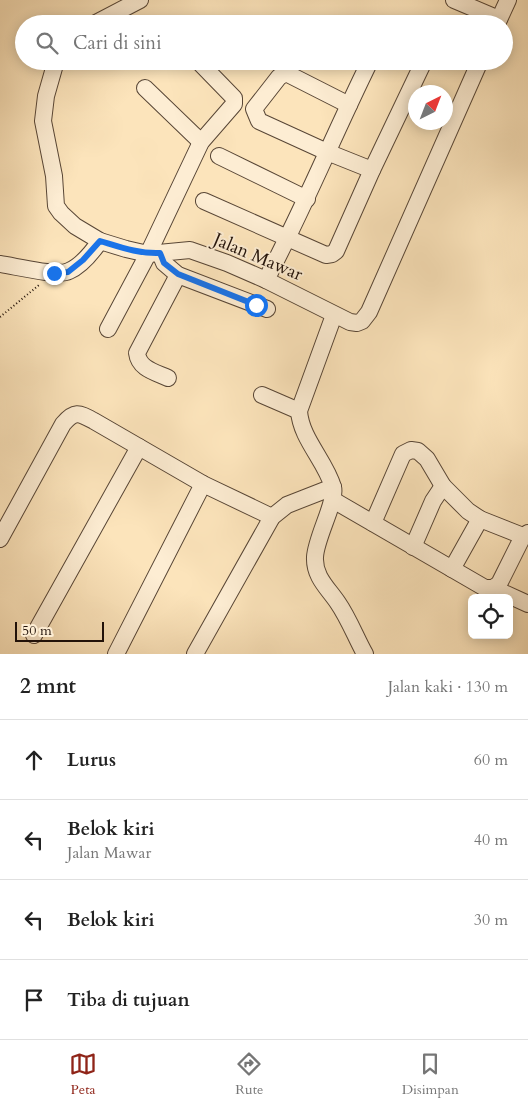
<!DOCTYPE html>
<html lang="id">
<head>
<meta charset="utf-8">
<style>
	:root { --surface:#fff; --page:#f2f2f2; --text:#222; --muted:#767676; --line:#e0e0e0; --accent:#8f2418 }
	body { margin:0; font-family:Cardo,serif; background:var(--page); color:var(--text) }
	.controls { position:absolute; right:15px; bottom:15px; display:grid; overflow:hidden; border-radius:8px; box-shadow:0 2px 12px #0003 }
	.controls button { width:45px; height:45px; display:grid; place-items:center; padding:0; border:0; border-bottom:1px solid var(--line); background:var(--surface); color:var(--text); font:25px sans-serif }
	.compass { position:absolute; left:408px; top:85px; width:45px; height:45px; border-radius:50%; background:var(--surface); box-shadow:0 2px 12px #0003; rotate:42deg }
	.scale { position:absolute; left:15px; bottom:12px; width:89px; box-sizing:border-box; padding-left:5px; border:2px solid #221209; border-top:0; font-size:14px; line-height:18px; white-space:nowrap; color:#221209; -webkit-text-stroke:4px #fdedd3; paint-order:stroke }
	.stop { position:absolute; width:15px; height:15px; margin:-11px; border:4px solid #1a73e8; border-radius:50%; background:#fff }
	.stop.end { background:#1a73e8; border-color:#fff; box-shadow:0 1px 5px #0008 }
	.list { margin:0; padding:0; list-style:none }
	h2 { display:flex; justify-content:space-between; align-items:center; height:65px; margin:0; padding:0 20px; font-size:21px }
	h2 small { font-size:16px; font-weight:400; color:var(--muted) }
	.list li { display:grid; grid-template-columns:32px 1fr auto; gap:15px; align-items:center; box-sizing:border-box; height:80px; padding:0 20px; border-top:1px solid var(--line) }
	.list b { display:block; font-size:19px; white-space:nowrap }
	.list p { margin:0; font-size:16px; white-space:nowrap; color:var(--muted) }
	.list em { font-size:16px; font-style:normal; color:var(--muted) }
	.icon { flex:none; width:28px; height:28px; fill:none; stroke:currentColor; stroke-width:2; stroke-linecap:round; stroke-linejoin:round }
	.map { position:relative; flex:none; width:528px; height:654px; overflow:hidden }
	.search { position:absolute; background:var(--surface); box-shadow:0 2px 12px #0003; left:15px; right:15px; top:15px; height:55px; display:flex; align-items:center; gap:12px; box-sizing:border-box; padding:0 18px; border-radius:28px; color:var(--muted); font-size:19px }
	.sheet { height:385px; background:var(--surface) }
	nav { display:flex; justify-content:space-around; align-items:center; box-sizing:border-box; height:70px; border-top:1px solid var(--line); background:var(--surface); font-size:14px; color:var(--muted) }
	nav a { display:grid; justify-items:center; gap:2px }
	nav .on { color:var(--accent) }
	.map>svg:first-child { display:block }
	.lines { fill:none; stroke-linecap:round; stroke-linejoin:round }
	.minor-casing { stroke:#584636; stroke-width:18 }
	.path { stroke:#221209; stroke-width:2; stroke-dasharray:1 2.5; stroke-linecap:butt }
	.minor { stroke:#fdedd3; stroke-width:16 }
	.route { stroke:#1a73e8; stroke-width:6 }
	.labels { text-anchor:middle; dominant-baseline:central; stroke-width:4; stroke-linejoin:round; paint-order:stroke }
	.street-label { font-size:18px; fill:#221209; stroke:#fdedd3 }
</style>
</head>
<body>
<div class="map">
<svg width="528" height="654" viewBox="0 0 528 654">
	<rect width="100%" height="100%" fill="#fce4bb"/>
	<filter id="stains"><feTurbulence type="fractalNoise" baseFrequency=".004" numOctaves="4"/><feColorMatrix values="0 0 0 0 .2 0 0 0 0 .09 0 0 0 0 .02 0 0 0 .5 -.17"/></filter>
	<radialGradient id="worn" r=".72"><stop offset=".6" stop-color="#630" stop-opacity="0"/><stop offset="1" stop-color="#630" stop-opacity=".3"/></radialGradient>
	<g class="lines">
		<g class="minor-casing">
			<g id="minor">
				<polyline points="454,0 499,19"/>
				<polyline points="94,24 140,0"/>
				<polyline points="497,24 508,0"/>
				<polyline points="56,61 46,96 43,121 54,176 56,206 61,213 75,226 100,241 126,249 148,254 190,250 227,263 266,280 350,322 357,323 362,321 369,312 480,61"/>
				<polyline points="145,88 201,142"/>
				<polyline points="349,105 286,73 279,77 254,109 259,121 327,152 372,170"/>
				<polyline points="219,156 307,199"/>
				<polyline points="204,201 326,255 332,254 336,251 372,170 424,61"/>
				<polyline points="160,253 164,263 178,275 267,309"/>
				<path d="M 0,264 C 15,266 57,277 69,271 C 81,266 93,251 100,241"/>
				<path d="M 266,280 C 304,208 334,134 370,61"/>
				<path d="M 334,315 L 299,411 C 301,439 325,460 333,487 C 337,501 316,537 315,557 C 314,577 328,588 338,603 C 349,619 356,638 365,654"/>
				<polyline points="108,329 148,254 201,142 234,104 234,98 198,61"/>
				<path d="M 168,378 C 155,372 139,369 137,353 L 178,275"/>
				<polyline points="262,395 299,411"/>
				<polyline points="333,500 485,588 493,588 499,584 523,536 528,533"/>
				<polyline points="373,523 403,454 411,450 418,451 427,459 443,486 468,511 480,519 523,536"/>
				<path d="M 0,539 L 63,424 C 75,410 79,413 94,421 L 203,484 L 272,517"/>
				<polyline points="413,547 433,501 443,486"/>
				<polyline points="452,569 480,519"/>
				<polyline points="493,588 528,604"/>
				<polyline points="34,635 139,447"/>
				<polyline points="116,654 203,484"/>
				<polyline points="195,654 272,517 287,505 333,487"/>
			</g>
		</g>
		<polyline class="path" points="0,317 39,285"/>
		<use href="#minor" class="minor"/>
	</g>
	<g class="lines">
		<path class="route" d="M 54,273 L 68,272 L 83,260 L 100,241 C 120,247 139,254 160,253 L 164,263 L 178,274 L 256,305"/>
	</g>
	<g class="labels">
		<g class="street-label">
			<text transform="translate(258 257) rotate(23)">Jalan Mawar</text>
		</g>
	</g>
	<rect width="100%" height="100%" filter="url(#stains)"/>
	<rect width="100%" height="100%" fill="url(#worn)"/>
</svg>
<div class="controls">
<button><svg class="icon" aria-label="locate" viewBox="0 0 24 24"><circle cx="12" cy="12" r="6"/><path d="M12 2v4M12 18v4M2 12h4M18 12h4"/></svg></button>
</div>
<svg class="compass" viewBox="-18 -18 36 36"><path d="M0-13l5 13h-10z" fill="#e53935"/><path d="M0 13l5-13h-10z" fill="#767676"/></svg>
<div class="scale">50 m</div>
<div class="stop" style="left:256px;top:305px"></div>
<div class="stop end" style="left:54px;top:273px"></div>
<div class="search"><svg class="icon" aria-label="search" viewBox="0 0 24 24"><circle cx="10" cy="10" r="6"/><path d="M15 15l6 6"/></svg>Cari di sini</div>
</div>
<section class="sheet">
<h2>2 mnt<small>Jalan kaki · 130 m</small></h2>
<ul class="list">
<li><svg class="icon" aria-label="ahead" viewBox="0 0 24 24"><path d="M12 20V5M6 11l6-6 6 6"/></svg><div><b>Lurus</b></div><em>60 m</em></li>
<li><svg class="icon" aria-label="left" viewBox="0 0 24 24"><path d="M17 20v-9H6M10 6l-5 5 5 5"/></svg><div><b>Belok kiri</b><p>Jalan Mawar</p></div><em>40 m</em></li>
<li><svg class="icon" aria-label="left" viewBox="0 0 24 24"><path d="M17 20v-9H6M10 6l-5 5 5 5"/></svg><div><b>Belok kiri</b></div><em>30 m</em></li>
<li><svg class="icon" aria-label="arrive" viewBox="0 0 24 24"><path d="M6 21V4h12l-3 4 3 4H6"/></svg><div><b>Tiba di tujuan</b></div></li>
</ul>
</section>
<nav>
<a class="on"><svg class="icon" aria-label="map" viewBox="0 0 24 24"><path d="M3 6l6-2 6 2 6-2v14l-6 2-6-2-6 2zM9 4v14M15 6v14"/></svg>Peta</a>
<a><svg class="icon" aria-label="directions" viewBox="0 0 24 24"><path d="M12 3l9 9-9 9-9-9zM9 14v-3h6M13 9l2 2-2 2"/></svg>Rute</a>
<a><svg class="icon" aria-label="saved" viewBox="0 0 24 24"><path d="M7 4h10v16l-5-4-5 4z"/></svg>Disimpan</a>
</nav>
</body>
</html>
